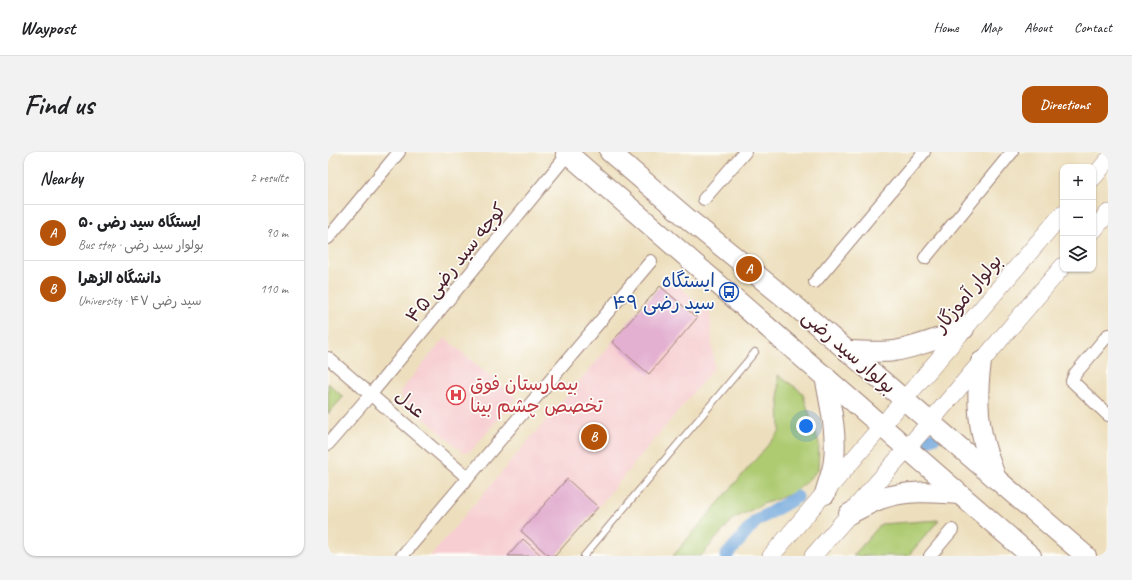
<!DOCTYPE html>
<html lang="en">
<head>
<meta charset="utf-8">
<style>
	:root { --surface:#fff; --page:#f2f2f2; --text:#202124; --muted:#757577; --line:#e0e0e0; --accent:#b45309 }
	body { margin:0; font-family:Caveat,"Playpen Sans Arabic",sans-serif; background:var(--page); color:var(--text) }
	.controls { position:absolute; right:12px; top:12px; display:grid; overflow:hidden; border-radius:8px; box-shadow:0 1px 3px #0004 }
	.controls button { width:36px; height:36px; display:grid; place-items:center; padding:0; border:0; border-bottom:1px solid var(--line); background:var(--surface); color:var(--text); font:20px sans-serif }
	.you { position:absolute; left:478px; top:274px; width:14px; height:14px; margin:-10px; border:3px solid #fff; border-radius:50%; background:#1a73e8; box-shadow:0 0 0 6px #1a73e833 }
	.badge { display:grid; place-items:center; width:26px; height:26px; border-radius:50%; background:var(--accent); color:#fff; font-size:13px; font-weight:700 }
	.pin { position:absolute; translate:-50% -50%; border:2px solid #fff; box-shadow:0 1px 4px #0006 }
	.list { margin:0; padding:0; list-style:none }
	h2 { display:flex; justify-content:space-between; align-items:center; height:52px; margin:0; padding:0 16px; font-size:17px }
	h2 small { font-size:13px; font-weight:400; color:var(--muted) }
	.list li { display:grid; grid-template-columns:26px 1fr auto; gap:12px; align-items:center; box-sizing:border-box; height:56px; padding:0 16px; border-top:1px solid var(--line) }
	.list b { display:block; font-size:15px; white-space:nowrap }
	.list p { margin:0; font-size:13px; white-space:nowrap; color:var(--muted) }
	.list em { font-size:13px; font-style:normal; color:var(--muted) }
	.icon { flex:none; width:22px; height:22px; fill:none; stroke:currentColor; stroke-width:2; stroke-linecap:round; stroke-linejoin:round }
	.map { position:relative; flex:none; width:780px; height:404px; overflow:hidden; border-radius:12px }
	header { display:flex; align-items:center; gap:24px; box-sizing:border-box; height:56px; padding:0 20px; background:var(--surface); border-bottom:1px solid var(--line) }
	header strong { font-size:19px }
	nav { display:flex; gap:22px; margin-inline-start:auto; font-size:14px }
	.intro { display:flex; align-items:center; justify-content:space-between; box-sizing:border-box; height:96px; padding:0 24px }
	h1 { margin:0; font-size:28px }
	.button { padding:10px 18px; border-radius:12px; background:var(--accent); color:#fff; font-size:14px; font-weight:700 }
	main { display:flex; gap:24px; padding:0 24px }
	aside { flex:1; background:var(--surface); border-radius:12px; box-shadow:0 1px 3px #0004 }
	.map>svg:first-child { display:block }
	.built { fill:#f7cfd2 }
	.green { fill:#aecb72; stroke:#7c754e }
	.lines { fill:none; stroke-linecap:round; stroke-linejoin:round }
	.canal { stroke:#6da4db; stroke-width:13 }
	.building { fill:#e3b0d1 }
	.lane-casing { stroke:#9c7f74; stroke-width:8 }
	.street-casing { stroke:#9c7f74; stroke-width:14 }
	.secondary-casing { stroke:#9c7f74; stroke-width:18 }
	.primary-casing { stroke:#9c7f74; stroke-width:22 }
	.lane { stroke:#fff; stroke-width:6 }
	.street { stroke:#fff; stroke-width:12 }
	.secondary { stroke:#fff; stroke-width:17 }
	.primary { stroke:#fff; stroke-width:20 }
	.labels { text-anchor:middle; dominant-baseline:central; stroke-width:3.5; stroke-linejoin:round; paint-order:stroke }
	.street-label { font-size:19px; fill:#4a1f2b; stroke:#fdfcf7 }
	.transit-label { font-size:19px; fill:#164399; stroke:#fdfcf7; text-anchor:end }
	.health-label { font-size:19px; fill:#be3a42; stroke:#fdfcf7; text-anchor:start }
</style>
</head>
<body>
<header>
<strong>Waypost</strong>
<nav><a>Home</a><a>Map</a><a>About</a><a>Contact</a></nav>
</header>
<div class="intro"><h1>Find us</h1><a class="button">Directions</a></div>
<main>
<aside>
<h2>Nearby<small>2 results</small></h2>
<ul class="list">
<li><span class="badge">A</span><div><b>ایستگاه سید رضی ۵۰</b><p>Bus stop · بولوار سید رضی</p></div><em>90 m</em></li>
<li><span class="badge">B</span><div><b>دانشگاه الزهرا</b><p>University · سید رضی ۴۷</p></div><em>110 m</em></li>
</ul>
</aside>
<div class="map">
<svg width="780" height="404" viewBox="0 0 780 404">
	<rect width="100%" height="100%" fill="#fdfcf7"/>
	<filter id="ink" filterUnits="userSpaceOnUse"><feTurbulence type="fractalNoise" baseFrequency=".025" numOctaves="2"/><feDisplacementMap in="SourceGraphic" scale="8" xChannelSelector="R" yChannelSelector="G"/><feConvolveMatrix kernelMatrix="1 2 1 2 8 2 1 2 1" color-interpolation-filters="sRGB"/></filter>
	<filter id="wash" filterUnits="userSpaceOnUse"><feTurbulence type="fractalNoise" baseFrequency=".012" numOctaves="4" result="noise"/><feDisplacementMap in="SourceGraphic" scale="16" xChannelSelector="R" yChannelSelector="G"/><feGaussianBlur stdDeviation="0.9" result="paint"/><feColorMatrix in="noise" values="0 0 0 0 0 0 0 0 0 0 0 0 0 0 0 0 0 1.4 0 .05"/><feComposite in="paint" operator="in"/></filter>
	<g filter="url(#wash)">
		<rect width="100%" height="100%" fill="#eddfbd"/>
		<g class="built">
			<polygon points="346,130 382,161 386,216 270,355 227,404 102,404 335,131"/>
			<polygon points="117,186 188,246 143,299 136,301 73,246 72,239"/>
		</g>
		<g class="green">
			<polygon points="450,223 474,240 491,291 490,318 466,341 435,352 405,367 373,404 345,404 452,279"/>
			<polygon points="0,231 15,245 0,262"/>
			<polygon points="611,368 580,404 525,404 553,372"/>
		</g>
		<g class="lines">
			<g class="canal">
				<polyline points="581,296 607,285"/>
				<polyline points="398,404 428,369 469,345"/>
			</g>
		</g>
		<g id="blocks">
			<g class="building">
				<polygon points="332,134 369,166 321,222 284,190"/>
				<polygon points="239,327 270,355 227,404 221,404 193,379"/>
				<polygon points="195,387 214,404 180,404"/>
			</g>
		</g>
	</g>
	<g filter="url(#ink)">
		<use href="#blocks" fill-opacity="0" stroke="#9c7f74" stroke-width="1"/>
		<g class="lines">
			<g class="lane-casing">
				<polyline id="lane" points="256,404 427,200"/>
			</g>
			<g class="street-casing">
				<g id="street">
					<polyline points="376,47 417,0"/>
					<polyline points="0,86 71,0"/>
					<polyline points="597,106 684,0"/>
					<polyline points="487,130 596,0"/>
					<polyline points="780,183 747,222 744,229 780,263"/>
					<polyline points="0,206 140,326"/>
					<polyline points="0,292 43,242 240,2"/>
					<polyline points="74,404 323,109"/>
					<polyline points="602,404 624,378"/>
				</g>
			</g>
			<g class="secondary-casing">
				<g id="secondary">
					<polyline points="765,26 780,8"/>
					<polyline points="765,79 780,61"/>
					<polyline points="443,404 735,61"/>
					<polyline points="485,404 602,270 735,114"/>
				</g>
			</g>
			<g class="primary-casing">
				<g id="primary">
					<path d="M 238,0 C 393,134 547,270 703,404"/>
					<polyline points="282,0 360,67 467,154 758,404"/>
					<path d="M 519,199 C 534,199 551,201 566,199 C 590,195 614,185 636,177"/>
					<path d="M 653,210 C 649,237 649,264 656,291 C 659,303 664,315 668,327"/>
					<path d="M 497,342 C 500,331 505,319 506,308 C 509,280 502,252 497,224"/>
					<path d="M 521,362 C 531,357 542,351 552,347 C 578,338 605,340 631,342"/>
				</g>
			</g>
			<use href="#lane" class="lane"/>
			<use href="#street" class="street"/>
			<use href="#secondary" class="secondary"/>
			<use href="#primary" class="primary"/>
		</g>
	</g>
	<defs>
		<g id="bus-ring" transform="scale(1)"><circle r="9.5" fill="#fdfcf7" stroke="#1a4fb4" stroke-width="1.5"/><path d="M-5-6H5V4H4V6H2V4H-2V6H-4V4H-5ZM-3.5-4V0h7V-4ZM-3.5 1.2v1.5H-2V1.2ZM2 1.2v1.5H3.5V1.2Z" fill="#1a4fb4"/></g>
		<g id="hospital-ring" transform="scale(1)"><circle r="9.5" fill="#fdfcf7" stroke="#e0444e" stroke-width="1.5"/><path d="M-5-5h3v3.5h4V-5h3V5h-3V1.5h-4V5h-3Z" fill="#e0444e"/></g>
	</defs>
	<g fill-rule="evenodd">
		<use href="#bus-ring" x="401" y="140"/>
		<use href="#hospital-ring" x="128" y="243"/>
	</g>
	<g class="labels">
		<g class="street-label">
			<text transform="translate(128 111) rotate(-51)">کوچه سید رضی ۴۵</text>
			<text transform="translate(640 141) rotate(-50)">بولوار آموزگار</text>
			<text transform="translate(521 200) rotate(41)">بولوار سید رضی</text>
			<text transform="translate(82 252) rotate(41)">عدل</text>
		</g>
		<g class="transit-label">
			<text x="387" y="129">ایستگاه<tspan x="387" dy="22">سید رضی ۴۹</tspan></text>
		</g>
		<g class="health-label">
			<text x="142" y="232">بیمارستان فوق<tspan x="142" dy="22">تخصص چشم بینا</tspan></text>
		</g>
	</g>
</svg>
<div class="controls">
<button>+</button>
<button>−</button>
<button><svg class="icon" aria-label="layers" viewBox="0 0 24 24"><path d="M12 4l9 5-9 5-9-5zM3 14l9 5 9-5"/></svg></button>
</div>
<div class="you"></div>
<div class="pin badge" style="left:421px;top:117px">A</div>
<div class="pin badge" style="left:266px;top:285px">B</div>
</div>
</main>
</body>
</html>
